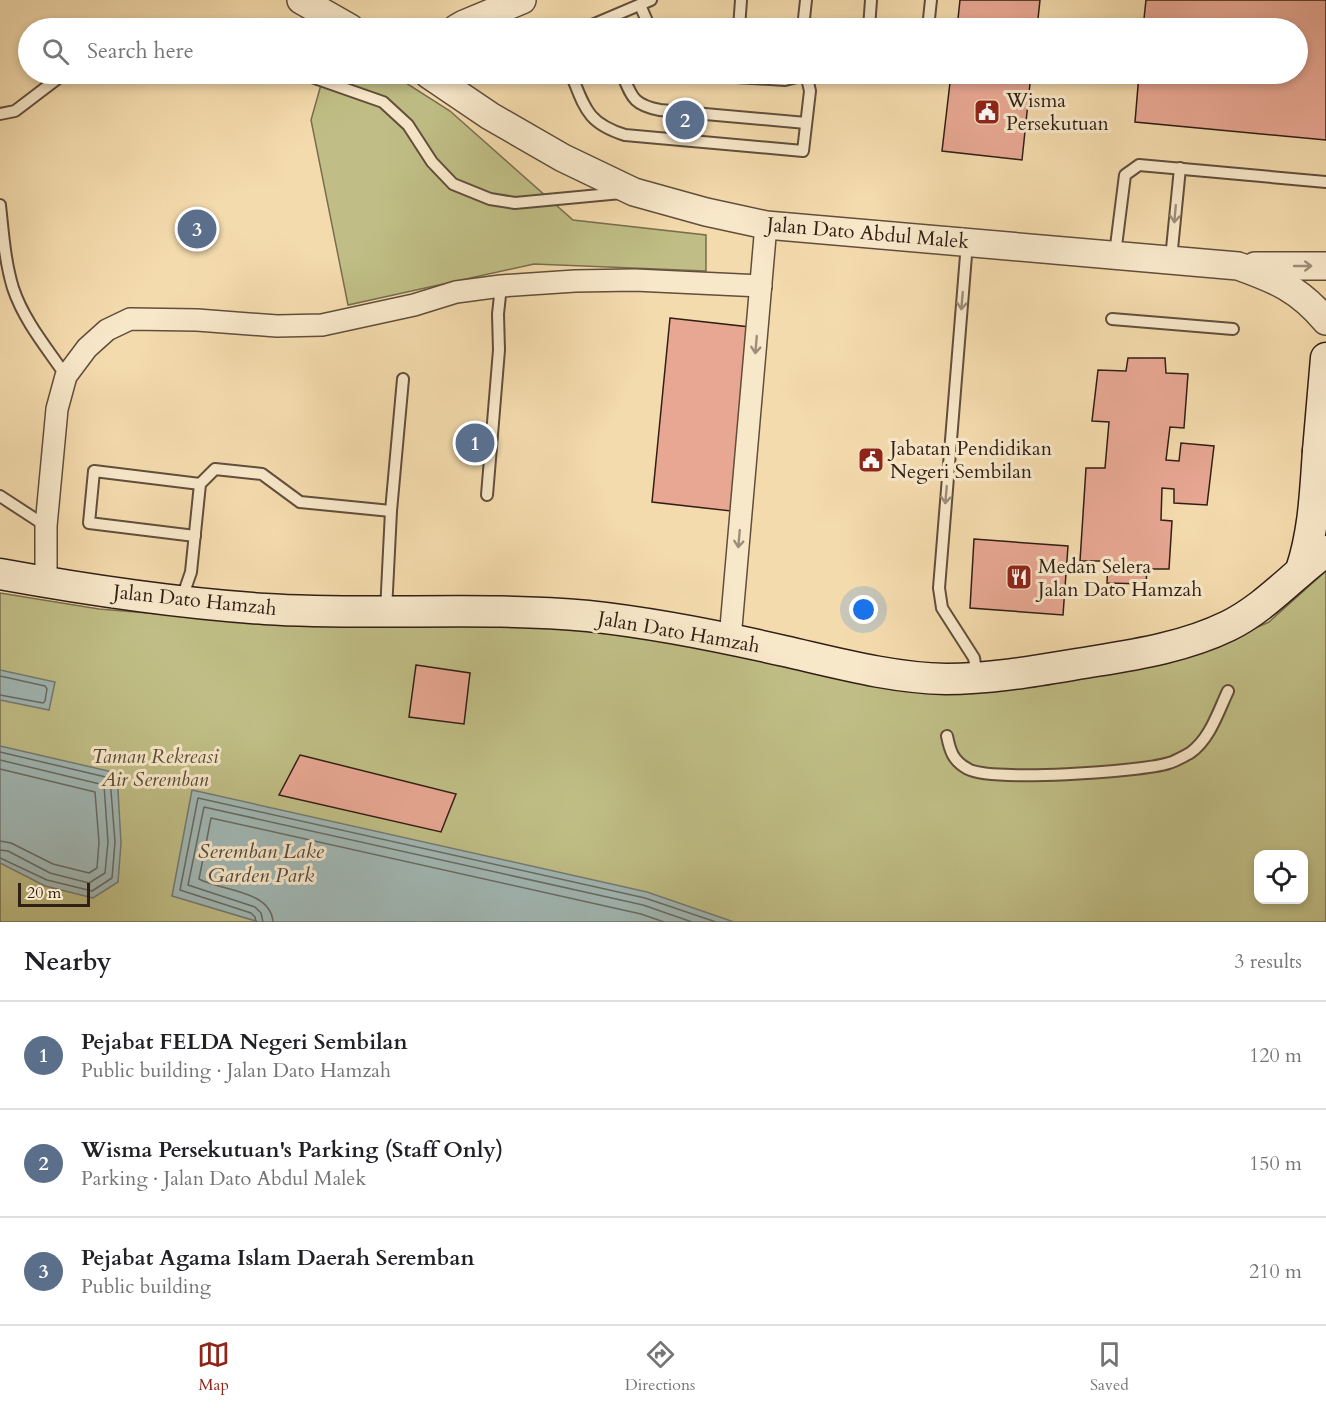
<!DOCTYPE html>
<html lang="en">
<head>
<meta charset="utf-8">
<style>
	:root { --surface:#fff; --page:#f6f6f6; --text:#202124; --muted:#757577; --line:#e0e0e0; --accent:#8f2418 }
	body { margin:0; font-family:Cardo,serif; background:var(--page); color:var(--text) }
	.controls { position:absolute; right:18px; bottom:18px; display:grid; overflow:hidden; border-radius:12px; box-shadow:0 3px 9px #0003 }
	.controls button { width:54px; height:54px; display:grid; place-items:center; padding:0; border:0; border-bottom:2px solid var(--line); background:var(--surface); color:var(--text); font:30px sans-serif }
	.scale { position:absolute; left:18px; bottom:15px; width:72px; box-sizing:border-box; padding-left:6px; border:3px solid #301f15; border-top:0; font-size:16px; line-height:21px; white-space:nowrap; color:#301f15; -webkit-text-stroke:4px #f8e8ca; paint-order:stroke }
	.you { position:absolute; left:864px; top:610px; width:21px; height:21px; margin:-15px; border:4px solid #fff; border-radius:50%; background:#1a73e8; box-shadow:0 0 0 9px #1a73e833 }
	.badge { display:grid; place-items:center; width:39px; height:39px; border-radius:50%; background:var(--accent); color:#fff; font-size:20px; font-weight:700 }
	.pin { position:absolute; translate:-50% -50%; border:3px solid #fff; box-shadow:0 2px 6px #0006 }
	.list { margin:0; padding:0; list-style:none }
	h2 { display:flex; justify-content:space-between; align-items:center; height:78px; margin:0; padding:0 24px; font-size:26px }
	h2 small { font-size:20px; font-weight:400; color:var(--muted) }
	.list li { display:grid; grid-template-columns:39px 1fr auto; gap:18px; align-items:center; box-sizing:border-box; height:108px; padding:0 24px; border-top:2px solid var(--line) }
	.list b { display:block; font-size:22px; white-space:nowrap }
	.list p { margin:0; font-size:20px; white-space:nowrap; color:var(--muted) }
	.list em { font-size:20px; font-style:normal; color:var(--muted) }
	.icon { flex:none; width:33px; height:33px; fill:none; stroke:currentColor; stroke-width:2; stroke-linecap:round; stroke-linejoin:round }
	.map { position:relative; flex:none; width:1326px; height:922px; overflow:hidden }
	.search { position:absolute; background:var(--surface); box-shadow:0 3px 9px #0003; left:18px; right:18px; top:18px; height:66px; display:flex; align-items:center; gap:15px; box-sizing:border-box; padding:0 21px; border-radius:33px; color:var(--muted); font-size:22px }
	.sheet { height:402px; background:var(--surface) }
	nav { display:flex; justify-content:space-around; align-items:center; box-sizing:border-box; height:84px; border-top:2px solid var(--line); background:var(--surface); font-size:16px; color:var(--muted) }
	nav a { display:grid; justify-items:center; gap:3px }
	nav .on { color:var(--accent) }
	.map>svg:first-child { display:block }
	.green { fill:#c0be86; stroke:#786e4e; stroke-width:1.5; fill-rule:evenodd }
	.water { fill:#a1b8b5; stroke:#747b75; stroke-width:1.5 }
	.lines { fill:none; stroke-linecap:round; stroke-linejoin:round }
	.shore { stroke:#686c65; stroke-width:1.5 }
	.building { fill:#e8a793; stroke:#301f15; stroke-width:1.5 }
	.service-casing { stroke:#614e3b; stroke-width:14 }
	.minor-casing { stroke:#614e3b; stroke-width:24 }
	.tertiary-casing { stroke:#614e3b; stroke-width:30 }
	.secondary-casing { stroke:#301f15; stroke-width:33 }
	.service { stroke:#f8e8ca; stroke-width:10 }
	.minor { stroke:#f8e8ca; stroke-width:21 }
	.tertiary { stroke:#f8e8ca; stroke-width:27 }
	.secondary { stroke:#f8e8ca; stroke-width:30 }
	.oneway { stroke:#9e8e79 }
	.labels { text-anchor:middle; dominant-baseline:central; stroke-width:6; stroke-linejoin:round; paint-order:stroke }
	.poi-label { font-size:20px; fill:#301f15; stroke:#f8e8ca; text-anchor:start }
	.street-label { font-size:20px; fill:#301f15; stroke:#f8e8ca }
	.park-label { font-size:20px; font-style:italic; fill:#5b4f37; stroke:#f8e8ca }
	.water-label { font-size:21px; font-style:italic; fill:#524d45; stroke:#f8e8ca }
</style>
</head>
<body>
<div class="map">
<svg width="1326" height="922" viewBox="0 0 1326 922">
	<rect width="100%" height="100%" fill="#f4dbad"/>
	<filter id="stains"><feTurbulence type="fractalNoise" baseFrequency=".00333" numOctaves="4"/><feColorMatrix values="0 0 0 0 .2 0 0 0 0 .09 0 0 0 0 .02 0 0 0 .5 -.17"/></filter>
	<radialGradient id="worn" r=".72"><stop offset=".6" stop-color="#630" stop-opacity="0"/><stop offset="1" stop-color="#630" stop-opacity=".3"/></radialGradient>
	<g class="green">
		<polygon points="324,74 392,74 450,111 573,220 706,235 706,271 534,264 348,305 311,120"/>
		<path d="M 1326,571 L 1326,922 L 0,922 L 0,593 L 99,609 L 268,623 L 487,617 L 731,649 L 914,690 L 1237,636 L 1269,622 ZM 1258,854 L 1304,854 L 1304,900 L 1258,900 Z"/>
	</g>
	<g class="water">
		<polygon points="0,670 55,682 49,710 0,700"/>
		<polygon points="0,746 117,773 121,843 118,882 93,898 45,886 0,863"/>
		<polygon points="192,790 647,892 734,922 259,922 172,896"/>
	</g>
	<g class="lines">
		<g class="shore">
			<polyline points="0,676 45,686 47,689 45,701 43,703 0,695"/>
			<polyline points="0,752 110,778 115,842 112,878 92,891 47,880 0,858"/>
			<polyline points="0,760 104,785 108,842 105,873 89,883 50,873 8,851 0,850"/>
			<polyline points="0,769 95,792 99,842 97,868 89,873 53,864 11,843 0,841"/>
			<polyline points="256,922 255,917 251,913 180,890 198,798 645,898 716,922"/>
			<polyline points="263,922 261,913 255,907 188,885 204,807 643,905 692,922"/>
			<path d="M 273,922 C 271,890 221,891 199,879 L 211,818 L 641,914 L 664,922"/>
		</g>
	</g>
	<g class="building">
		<polygon points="960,0 1040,0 1037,28 957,28"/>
		<polygon points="1146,0 1326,0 1326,140 1135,122 1139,74 1298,74 1298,28 1143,28"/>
		<polygon points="951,74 1031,74 1022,160 942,151"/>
		<polygon points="670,318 750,327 731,511 652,502"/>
		<polygon points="1128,358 1165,358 1166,373 1188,374 1184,428 1170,427 1166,460 1179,461 1181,443 1214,446 1207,505 1174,503 1174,489 1162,488 1161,520 1172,521 1169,569 1147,569 1146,584 1107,583 1108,561 1080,561 1086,468 1105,468 1109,422 1092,421 1098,370 1126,371"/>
		<polygon points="974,539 1068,546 1063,615 970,608"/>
		<polygon points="416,665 470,673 464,724 409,717"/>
		<polygon points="300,755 456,794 441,832 279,795"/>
	</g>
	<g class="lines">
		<g class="service-casing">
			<g id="service">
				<polyline points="640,5 650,28"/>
				<polyline points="585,28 651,0"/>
				<polyline points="739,28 741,0"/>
				<polyline points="803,28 806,0"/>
				<polyline points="869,28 871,0"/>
				<polyline points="928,28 931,0"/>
				<polyline points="303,74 383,102 408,125 432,162 453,184 490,199 515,203 621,193"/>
				<path d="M 571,74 C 585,108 587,123 625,135 L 803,151 L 810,91 L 806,74"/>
				<path d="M 622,74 C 632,97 633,105 660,110 L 806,123"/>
				<polyline points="686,74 785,80 809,74"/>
				<polyline points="866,74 923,77 923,74"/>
				<polyline points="0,114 15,111 61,76 72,74"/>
				<path d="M 0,205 C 3,233 5,262 13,288 C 24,321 47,348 66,376"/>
				<polyline points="967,243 939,588 942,608 974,658 977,675"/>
				<polyline points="1115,254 1125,175 1139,165 1326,182"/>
				<polyline points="1171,259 1180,168"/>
				<polyline points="1112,319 1233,329"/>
				<polyline points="487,495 499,350 498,314 501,286"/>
				<polyline points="0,496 46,526"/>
				<polyline points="195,536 89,523 94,471 200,484"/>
				<polyline points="182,598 191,572 200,484 215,469 262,474 300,502 391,511"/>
				<polyline points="386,611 391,511 403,379"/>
				<path d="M 947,736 C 950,751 953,761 968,769 C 991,782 1141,772 1169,763 C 1176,761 1184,756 1190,753 C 1210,739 1218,712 1228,691"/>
			</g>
		</g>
		<g class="minor-casing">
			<g id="minor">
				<polyline points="46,582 46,526 57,409 66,376 87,348 107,330 130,319 197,320 277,326 322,325 414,305 456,292 501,286 575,281 635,280 761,286"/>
				<polyline points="730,639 766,225"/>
			</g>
		</g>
		<g class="tertiary-casing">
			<g id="tertiary">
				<polyline points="301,0 350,28"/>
				<polyline points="457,28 464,24 522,0"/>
				<path d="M 428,74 L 490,116 L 563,158 L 634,192 L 706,212 L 766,225 L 1238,266 C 1277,280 1299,289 1326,321"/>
				<polyline points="1255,266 1326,266"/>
			</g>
		</g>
		<g class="secondary-casing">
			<g id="secondary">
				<polyline points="1323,470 1318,451 1326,358"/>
				<path d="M 1301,570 C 1314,531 1315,492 1318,451"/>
				<path d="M 0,574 C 88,590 176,603 265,609 C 373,616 480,606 588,616 C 653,623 719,636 784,651 C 837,663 891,678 946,679 C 996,679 1046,669 1096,661 C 1140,654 1187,646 1228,626 C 1265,608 1293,575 1326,551"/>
			</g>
		</g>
		<use href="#service" class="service"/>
		<use href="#minor" class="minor"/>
		<use href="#tertiary" class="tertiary"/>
		<use href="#secondary" class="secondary"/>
	</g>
	<defs><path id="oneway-shaft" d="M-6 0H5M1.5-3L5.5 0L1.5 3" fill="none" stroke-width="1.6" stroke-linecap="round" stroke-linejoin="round" transform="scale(1.5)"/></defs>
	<g class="oneway">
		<use href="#oneway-shaft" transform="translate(1175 214) rotate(95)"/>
		<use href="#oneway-shaft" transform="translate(1303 266)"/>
		<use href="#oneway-shaft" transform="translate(962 301) rotate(95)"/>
		<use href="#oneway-shaft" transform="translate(756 345) rotate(95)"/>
		<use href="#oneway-shaft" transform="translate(946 495) rotate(95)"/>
		<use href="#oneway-shaft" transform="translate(739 539) rotate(95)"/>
	</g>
	<defs>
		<g id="civic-square" transform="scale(1.35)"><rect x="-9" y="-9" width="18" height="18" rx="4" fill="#8f2418" stroke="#f8e8ca"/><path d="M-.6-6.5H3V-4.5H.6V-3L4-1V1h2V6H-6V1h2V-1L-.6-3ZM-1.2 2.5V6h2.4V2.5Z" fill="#fff"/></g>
		<g id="restaurant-square" transform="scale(1.35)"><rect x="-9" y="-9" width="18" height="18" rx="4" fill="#8f2418" stroke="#f8e8ca"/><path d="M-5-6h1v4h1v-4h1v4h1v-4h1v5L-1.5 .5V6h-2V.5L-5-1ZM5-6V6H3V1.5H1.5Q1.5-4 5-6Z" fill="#fff"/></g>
	</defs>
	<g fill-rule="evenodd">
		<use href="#civic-square" x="987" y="112"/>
		<use href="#civic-square" x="871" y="460"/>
		<use href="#restaurant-square" x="1019" y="577"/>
	</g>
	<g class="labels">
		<g class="poi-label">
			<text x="1006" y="100">Wisma<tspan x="1006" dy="23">Persekutuan</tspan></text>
			<text x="890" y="448">Jabatan Pendidikan<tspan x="890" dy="23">Negeri Sembilan</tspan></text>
			<text x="1038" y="566">Medan Selera<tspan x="1038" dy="23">Jalan Dato Hamzah</tspan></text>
		</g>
		<g class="street-label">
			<text transform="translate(868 233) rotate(5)">Jalan Dato Abdul Malek</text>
			<text transform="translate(195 600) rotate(6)">Jalan Dato Hamzah</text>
			<text transform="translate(679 632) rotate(10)">Jalan Dato Hamzah</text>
		</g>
		<g class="park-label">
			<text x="155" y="756">Taman Rekreasi<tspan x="155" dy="23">Air Seremban</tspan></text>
		</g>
		<g class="water-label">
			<text x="261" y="851">Seremban Lake<tspan x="261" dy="24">Garden Park</tspan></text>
		</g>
	</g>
	<rect width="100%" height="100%" filter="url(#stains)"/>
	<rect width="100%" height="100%" fill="url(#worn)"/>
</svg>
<div class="controls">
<button><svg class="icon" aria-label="locate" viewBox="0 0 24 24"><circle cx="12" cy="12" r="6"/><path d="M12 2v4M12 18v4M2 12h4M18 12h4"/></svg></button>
</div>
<div class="scale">20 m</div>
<div class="you"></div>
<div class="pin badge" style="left:475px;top:443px;background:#5c6f8a">1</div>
<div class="pin badge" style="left:685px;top:120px;background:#5c6f8a">2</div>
<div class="pin badge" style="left:197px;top:229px;background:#5c6f8a">3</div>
<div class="search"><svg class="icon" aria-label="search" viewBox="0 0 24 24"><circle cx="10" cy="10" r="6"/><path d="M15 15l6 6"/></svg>Search here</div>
</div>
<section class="sheet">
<h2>Nearby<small>3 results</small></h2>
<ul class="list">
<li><span class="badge" style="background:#5c6f8a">1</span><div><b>Pejabat FELDA Negeri Sembilan</b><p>Public building · Jalan Dato Hamzah</p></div><em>120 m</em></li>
<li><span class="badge" style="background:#5c6f8a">2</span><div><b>Wisma Persekutuan's Parking (Staff Only)</b><p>Parking · Jalan Dato Abdul Malek</p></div><em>150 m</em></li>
<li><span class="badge" style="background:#5c6f8a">3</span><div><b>Pejabat Agama Islam Daerah Seremban</b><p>Public building</p></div><em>210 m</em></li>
</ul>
</section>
<nav>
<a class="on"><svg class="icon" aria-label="map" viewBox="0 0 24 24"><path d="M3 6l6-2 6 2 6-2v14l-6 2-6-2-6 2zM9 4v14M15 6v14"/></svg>Map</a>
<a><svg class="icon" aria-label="directions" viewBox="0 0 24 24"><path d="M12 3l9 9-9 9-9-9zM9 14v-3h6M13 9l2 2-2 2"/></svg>Directions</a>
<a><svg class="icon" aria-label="saved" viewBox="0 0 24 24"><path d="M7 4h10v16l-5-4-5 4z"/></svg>Saved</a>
</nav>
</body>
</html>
